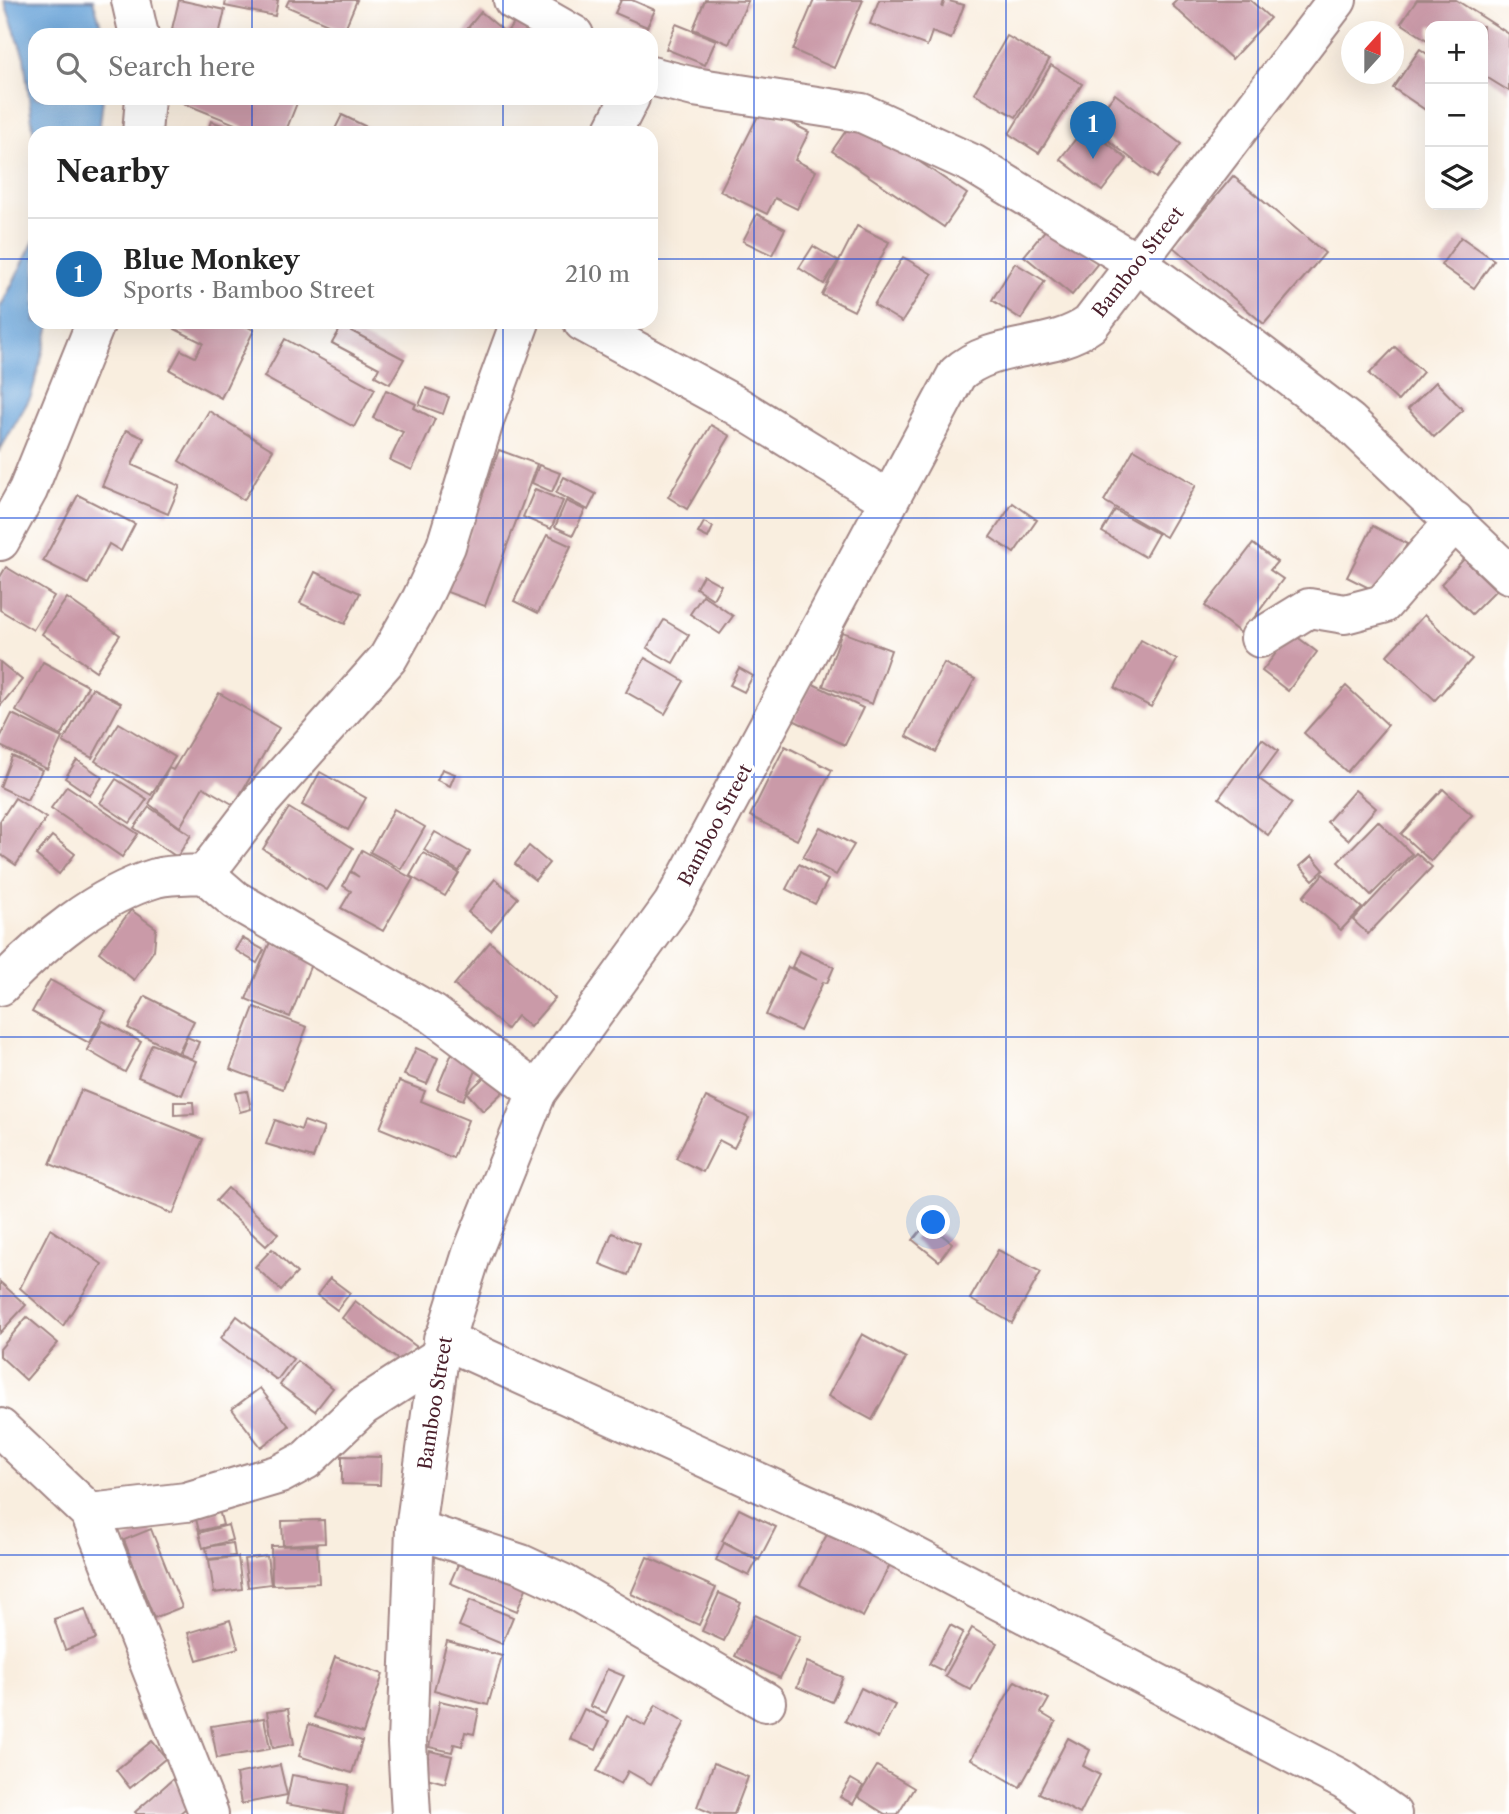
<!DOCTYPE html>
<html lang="en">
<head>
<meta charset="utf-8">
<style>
	:root { --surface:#fff; --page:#f2f2f2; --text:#222; --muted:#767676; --line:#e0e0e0; --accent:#1f6fb2 }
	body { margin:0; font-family:"Libre Caslon Text",serif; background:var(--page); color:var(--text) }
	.controls { position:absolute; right:21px; top:21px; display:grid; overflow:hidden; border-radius:14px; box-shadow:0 7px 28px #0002 }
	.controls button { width:63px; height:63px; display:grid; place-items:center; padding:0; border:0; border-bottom:2px solid var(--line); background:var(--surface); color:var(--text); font:35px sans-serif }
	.compass { position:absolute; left:1341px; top:21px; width:63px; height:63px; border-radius:50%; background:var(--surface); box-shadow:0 7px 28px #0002; rotate:21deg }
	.you { position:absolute; left:934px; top:1223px; width:24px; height:24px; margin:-18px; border:5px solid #fff; border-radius:50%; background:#1a73e8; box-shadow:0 0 0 10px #1a73e833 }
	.badge { display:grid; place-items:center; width:46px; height:46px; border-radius:50%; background:var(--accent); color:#fff; font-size:23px; font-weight:700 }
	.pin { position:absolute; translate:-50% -58px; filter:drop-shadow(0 2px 4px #0008) }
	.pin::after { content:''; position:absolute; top:37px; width:24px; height:21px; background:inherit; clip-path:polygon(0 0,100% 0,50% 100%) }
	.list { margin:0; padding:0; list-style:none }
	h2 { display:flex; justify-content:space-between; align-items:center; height:91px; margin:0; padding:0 28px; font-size:30px }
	h2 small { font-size:23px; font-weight:400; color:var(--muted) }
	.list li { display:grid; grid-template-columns:46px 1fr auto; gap:21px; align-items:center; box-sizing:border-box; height:112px; padding:0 28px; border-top:2px solid var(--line) }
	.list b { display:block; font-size:26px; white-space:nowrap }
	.list p { margin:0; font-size:23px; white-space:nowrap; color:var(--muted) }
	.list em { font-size:23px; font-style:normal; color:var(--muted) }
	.icon { flex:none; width:38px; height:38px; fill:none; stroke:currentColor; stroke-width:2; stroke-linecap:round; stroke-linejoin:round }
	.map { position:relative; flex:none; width:1509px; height:1814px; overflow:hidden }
	.search { position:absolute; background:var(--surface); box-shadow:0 7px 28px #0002; left:28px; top:28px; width:630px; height:77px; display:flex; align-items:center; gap:18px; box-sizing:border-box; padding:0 24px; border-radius:21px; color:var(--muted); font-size:26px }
	.panel { position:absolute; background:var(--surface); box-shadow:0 7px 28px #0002; left:28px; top:126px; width:630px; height:203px; border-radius:21px }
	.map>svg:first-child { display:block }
	.water { fill:#68a3d8; stroke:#596182; stroke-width:2 }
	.building { fill:#ca9aa8 }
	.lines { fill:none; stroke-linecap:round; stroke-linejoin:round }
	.minor-casing { stroke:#a28685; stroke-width:42 }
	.minor { stroke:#fff; stroke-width:38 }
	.grid { fill:none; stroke:#1d4ed8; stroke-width:2; stroke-opacity:0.55 }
	.labels { text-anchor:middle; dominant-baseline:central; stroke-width:7; stroke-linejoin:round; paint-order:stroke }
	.street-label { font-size:19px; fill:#4a1f2b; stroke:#fff }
</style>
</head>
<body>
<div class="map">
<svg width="1509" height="1814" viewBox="0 0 1509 1814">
	<rect width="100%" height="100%" fill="#fff"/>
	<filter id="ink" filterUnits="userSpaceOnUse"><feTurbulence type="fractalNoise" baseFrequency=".0143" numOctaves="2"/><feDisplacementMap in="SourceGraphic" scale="14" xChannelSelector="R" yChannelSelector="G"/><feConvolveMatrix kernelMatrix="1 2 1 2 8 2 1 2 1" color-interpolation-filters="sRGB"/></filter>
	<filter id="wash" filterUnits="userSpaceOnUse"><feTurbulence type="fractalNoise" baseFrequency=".00686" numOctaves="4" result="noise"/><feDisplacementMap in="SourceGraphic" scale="28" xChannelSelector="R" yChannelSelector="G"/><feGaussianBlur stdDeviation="1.57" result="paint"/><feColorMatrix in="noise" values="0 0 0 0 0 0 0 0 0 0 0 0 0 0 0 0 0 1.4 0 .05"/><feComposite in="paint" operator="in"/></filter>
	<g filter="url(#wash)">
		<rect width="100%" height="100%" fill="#f9eedf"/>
		<g class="water">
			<polygon points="4,0 93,0 104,35 35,35 35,98 103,98 99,133 35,133 35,146 24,57"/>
			<polygon points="35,239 35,322 51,322 31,396 0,450 0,308"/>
		</g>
		<g id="blocks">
			<g class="building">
				<polygon points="179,0 225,10 219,35 197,35 172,29"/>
				<polygon points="226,0 278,0 275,16 225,6"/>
				<polygon points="289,0 357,0 344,31 286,6"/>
				<polygon points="621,0 632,0 655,10 647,27 615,13"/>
				<polygon points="705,0 748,1 729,44 693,29"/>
				<polygon points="814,0 863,0 834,68 793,50"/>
				<polygon points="879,0 944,0 942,8 945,0 964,5 951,39 932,32 927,46 870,24"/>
				<polygon points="1177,0 1250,0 1270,18 1232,59 1172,5"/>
				<polygon points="1417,0 1456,0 1509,34 1509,91 1483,75 1483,26 1430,26 1430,42 1401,23"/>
				<polygon points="481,12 505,32 502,35 462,35"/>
				<polygon points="516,21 531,33 529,35 504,35"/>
				<polygon points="676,24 716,40 705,65 666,49"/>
				<polygon points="1007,36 1049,60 1016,117 974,93"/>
				<polygon points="1420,49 1430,56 1430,113 1393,88"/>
				<polygon points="1051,65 1082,84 1039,153 1009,134"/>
				<polygon points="1115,94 1181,144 1156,178 1090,126"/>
				<polygon points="185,98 299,98 285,133 257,133 183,103"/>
				<polygon points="762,108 809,132 795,160 816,171 797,209 775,198 767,214 720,191"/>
				<polygon points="342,115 379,133 333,133"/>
				<polygon points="855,118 967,194 944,227 832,151"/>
				<polygon points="211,121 243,133 207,133"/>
				<polygon points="1086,126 1127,159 1102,191 1060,159"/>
				<polygon points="1233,176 1325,253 1264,324 1173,247"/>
				<polygon points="757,214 785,229 772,255 743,241"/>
				<polygon points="1051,223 1099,262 1072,295 1024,256"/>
				<polygon points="857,226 889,242 854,311 822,295"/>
				<polygon points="1461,237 1494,260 1474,288 1441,265"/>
				<polygon points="813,246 838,261 824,284 799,268"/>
				<polygon points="903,257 932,274 902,322 874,305"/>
				<polygon points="1015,263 1045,281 1021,319 992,300"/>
				<polygon points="179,322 203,322 211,326 213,322 238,322 254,330 221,398 170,370 181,350 195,357 203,343 175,329"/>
				<polygon points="342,326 404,359 390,384 375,376 379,368 332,343"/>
				<polygon points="285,339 375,389 354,427 264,377"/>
				<polygon points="1395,347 1423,372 1398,401 1369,374"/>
				<polygon points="1436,382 1463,410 1434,437 1408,409"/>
				<polygon points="426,388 449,397 443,414 419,405"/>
				<polygon points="386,390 416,404 414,408 435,419 412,470 390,460 403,432 373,418"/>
				<polygon points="209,411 273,450 244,500 179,461"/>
				<polygon points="711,425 730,436 687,509 668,497"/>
				<polygon points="126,430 144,438 132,465 180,486 168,514 102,486"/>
				<polygon points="1134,449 1196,485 1166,537 1104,501"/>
				<polygon points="499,450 537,464 485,606 447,592"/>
				<polygon points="539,465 560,473 552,492 532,483"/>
				<polygon points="564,477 596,494 588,510 556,493"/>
				<polygon points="535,489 563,501 551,529 523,517"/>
				<polygon points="78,495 135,524 121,551 109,544 88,584 43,561"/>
				<polygon points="566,501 585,510 573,535 555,527"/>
				<polygon points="1013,503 1037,520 1014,553 990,537"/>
				<polygon points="1115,510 1158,534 1145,557 1102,532"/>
				<polygon points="704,522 713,527 708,538 698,533"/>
				<polygon points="1373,526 1407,544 1381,594 1347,577"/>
				<polygon points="547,535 571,546 538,613 514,601"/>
				<polygon points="1253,544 1277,562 1270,570 1283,579 1242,634 1205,606"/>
				<polygon points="1464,559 1496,590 1472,614 1441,584"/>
				<polygon points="6,567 54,596 33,630 0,610 0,577"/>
				<polygon points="315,572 360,593 345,624 300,603"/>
				<polygon points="703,575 721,585 713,599 696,588"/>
				<polygon points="703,595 733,616 720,634 690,614"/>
				<polygon points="67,598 120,635 96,671 42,634"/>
				<polygon points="1424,615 1472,659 1435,700 1387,655"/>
				<polygon points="664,620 689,635 673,663 647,648"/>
				<polygon points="842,632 891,650 872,704 823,686"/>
				<polygon points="1292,633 1317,652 1288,691 1262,671"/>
				<polygon points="1141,640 1177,660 1151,707 1115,688"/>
				<polygon points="645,658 684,681 665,714 626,692"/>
				<polygon points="0,662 22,680 0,706"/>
				<polygon points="43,662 88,686 61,736 16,711"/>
				<polygon points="944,663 975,679 936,752 906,736"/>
				<polygon points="739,668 753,676 744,692 730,685"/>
				<polygon points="811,683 863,708 845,745 793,720"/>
				<polygon points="1346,686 1388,725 1347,772 1304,733"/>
				<polygon points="92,688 121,703 92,758 63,742"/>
				<polygon points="219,693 279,728 234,805 203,787 180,827 149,804 169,768 173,770"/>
				<polygon points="12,714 62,738 47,769 0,746 0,738"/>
				<polygon points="119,723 175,757 151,795 95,761"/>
				<polygon points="1262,739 1278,751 1258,778 1292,803 1268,835 1219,798"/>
				<polygon points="785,746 832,770 797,840 750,816"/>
				<polygon points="12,756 42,770 27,800 0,787"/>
				<polygon points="77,760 102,777 90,795 65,778"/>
				<polygon points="442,769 455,774 450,786 437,780"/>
				<polygon points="320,772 366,798 348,830 302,805"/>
				<polygon points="116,779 147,799 130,823 100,803"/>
				<polygon points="67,786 138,834 122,857 51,808"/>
				<polygon points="1443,789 1472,815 1431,861 1401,834"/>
				<polygon points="1355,790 1376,808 1348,840 1327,822"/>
				<polygon points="15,798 46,818 16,865 0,854 0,821"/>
				<polygon points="149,807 191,835 177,857 134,828"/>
				<polygon points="289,808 353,848 327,890 263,849"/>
				<polygon points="394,809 425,827 401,869 370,852"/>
				<polygon points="1378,821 1412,854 1371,895 1338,862"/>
				<polygon points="820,827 854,845 836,875 803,857"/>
				<polygon points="435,832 470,852 459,871 424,850"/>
				<polygon points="52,836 75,854 59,874 36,855"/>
				<polygon points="529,846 549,863 535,880 515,864"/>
				<polygon points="362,850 413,879 383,931 341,908 351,891 343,886 350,872 359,877 351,871"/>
				<polygon points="423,853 459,873 445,896 410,876"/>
				<polygon points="1416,853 1432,867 1368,934 1353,920"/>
				<polygon points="1312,856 1324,870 1313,880 1300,866"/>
				<polygon points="799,864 828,880 815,904 786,889"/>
				<polygon points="1323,874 1362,908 1341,930 1303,897"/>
				<polygon points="495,879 518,898 491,931 468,912"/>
				<polygon points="131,910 156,928 154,950 134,980 99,952"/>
				<polygon points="242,938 264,950 257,963 235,950"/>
				<polygon points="270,942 313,959 290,1017 246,999"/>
				<polygon points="490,942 555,998 530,1027 517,1016 507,1029 454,985"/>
				<polygon points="799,951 834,967 827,983 823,982 800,1031 766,1015 788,967 817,980 792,967"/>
				<polygon points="50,980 106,1011 89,1043 32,1012"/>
				<polygon points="145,996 194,1021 178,1053 128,1028"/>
				<polygon points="254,1007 307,1027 283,1089 230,1069"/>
				<polygon points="103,1021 141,1042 125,1072 87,1050"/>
				<polygon points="187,1037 199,1042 192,1059 180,1054"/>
				<polygon points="152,1044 196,1061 182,1095 138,1077"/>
				<polygon points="416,1048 438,1058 427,1084 404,1075"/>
				<polygon points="452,1053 479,1064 463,1100 437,1089"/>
				<polygon points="492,1070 508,1087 483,1111 467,1093"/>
				<polygon points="399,1081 425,1091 421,1101 468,1120 453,1158 380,1128"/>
				<polygon points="81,1090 203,1139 173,1214 50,1164"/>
				<polygon points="247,1091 251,1109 240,1112 235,1093"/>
				<polygon points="706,1097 749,1118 734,1148 719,1140 703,1172 676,1158"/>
				<polygon points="174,1102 193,1102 194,1114 174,1115"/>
				<polygon points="275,1120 301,1130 304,1121 324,1128 313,1158 266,1144"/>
				<polygon points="228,1188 278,1234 266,1246 216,1201"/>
				<polygon points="927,1223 952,1243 939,1261 913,1240"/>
				<polygon points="50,1229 102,1264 63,1326 20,1288"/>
				<polygon points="612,1233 640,1244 628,1275 600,1264"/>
				<polygon points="272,1249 297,1273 281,1290 255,1267"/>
				<polygon points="998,1250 1041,1272 1012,1323 970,1299"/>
				<polygon points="330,1278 350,1293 337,1310 317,1295"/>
				<polygon points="0,1282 26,1305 0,1333"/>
				<polygon points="355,1301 417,1347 404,1364 342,1318"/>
				<polygon points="237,1316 293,1359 277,1380 221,1338"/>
				<polygon points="27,1317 58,1343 26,1380 0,1356 0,1349"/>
				<polygon points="862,1334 906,1358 872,1420 828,1396"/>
				<polygon points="297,1361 333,1388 315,1411 280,1385"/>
				<polygon points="260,1388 289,1426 261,1447 232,1409"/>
				<polygon points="342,1456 381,1457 380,1485 342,1484"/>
				<polygon points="739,1509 776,1527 759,1560 722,1541"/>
				<polygon points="219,1510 223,1525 199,1531 195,1515"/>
				<polygon points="324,1520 325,1543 283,1545 282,1521"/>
				<polygon points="228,1525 232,1540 203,1548 199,1533"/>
				<polygon points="832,1525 894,1557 863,1617 800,1585"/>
				<polygon points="151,1529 182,1607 154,1618 124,1540"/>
				<polygon points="233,1543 235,1556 208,1559 206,1547"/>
				<polygon points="724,1543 757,1560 749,1576 716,1560"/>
				<polygon points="317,1545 319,1583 272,1585 271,1546"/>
				<polygon points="463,1553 529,1581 517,1611 450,1583"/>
				<polygon points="267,1556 271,1584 248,1587 244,1559"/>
				<polygon points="238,1557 242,1589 214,1593 209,1560"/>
				<polygon points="647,1557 716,1588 699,1625 631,1594"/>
				<polygon points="719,1593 741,1603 724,1641 702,1631"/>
				<polygon points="470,1600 513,1617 502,1644 459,1626"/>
				<polygon points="85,1609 96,1639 65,1650 54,1619"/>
				<polygon points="755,1615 800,1637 780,1678 735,1656"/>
				<polygon points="230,1620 238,1648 197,1660 188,1633"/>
				<polygon points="950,1625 963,1632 943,1671 929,1664"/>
				<polygon points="972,1628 997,1643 971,1690 945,1676"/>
				<polygon points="447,1641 502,1656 488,1705 434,1690"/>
				<polygon points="335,1657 383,1674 363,1733 314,1717"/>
				<polygon points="807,1662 843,1677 832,1702 797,1687"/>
				<polygon points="607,1669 624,1676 606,1713 590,1706"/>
				<polygon points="1015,1681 1049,1699 1041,1713 1056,1722 1020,1787 971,1759"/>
				<polygon points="861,1688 895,1705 878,1738 845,1721"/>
				<polygon points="440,1701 479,1710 474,1734 465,1732 462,1746 454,1744 452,1752 429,1747"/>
				<polygon points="656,1705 685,1722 651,1784 628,1771 621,1784 597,1771 627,1716 645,1726"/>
				<polygon points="288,1709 294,1744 273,1748 267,1712"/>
				<polygon points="584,1709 609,1721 596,1750 570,1739"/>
				<polygon points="264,1718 270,1749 217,1758 211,1726"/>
				<polygon points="309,1724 362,1741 352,1773 299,1756"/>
				<polygon points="1068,1738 1090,1750 1083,1766 1100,1775 1080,1814 1039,1793"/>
				<polygon points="152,1741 166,1758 130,1788 116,1770"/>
				<polygon points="430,1751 452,1756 445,1783 423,1777"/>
				<polygon points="714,1763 748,1777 734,1814 714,1814 697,1807"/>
				<polygon points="280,1765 287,1795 241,1804 236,1774"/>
				<polygon points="877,1766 914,1788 898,1814 885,1814 858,1797"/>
				<polygon points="292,1775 349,1785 343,1814 286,1804"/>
				<polygon points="173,1779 192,1803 179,1814 137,1814 135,1812"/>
				<polygon points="851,1779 863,1786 853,1804 840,1797"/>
			</g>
		</g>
	</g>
	<g filter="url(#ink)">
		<use href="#blocks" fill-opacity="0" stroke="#a28685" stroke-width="2"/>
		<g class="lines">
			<g class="minor-casing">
				<g id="minor">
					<polyline points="131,0 139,35"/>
					<polyline points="513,0 574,35"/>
					<polyline points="651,76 694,87 862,113 973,164 1138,264 1251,347 1349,422 1509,574"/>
					<polyline points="142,133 145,98"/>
					<polyline points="612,133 630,98"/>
					<polyline points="583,322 735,405 889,500"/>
					<polyline points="0,541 28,490 96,322"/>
					<polyline points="1260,638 1309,608 1345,614 1383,604 1455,521"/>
					<polyline points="205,874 235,900 433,1014 537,1092"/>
					<path d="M 0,986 C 43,942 96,896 156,878 C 171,874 190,875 205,874 L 260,802 L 388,658 L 421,600 L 446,546 L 486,415 L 520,322"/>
					<polyline points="443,1339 862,1529 1345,1781 1392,1814"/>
					<polyline points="0,1428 90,1513 209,1814"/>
					<polyline points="90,1513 186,1502 280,1474 306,1460 363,1406 439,1357"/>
					<polyline points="415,1529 521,1564 562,1583 766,1702"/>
					<path d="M 411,1814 L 407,1743 L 415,1529 L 439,1357 L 472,1253 L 537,1092 L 673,904 L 957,374 C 994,340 1050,353 1090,324 L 1337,0"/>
				</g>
			</g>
			<use href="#minor" class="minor"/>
		</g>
	</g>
	<path class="grid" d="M 252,0 L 252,35M 503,0 L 503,35M 754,0 L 754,1814M 1006,0 L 1006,1814M 1258,0 L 1258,1814M 252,98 L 252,133M 503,98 L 503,133M 0,259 L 35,259M 651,259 L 1509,259M 252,322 L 252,1814M 503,322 L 503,1814M 0,518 L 1509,518M 0,777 L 1509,777M 0,1037 L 1509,1037M 0,1296 L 1509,1296M 0,1555 L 1509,1555"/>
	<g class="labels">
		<g class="street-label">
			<text transform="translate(1138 262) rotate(-52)">Bamboo Street</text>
			<text transform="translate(715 825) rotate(-62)">Bamboo Street</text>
			<text transform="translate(435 1403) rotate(-81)">Bamboo Street</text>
		</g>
	</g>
</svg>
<div class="controls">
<button>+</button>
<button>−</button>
<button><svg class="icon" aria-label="layers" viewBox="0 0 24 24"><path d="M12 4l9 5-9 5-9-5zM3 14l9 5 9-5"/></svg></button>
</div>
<svg class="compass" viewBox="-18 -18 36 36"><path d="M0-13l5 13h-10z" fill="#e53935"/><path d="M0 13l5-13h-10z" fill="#767676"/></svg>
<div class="you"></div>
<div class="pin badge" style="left:1093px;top:159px">1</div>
<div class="search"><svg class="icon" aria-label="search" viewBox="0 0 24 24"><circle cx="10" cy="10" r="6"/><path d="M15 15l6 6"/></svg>Search here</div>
<section class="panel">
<h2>Nearby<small></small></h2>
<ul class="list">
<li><span class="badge">1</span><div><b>Blue Monkey</b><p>Sports · Bamboo Street</p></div><em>210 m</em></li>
</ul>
</section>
</div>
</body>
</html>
